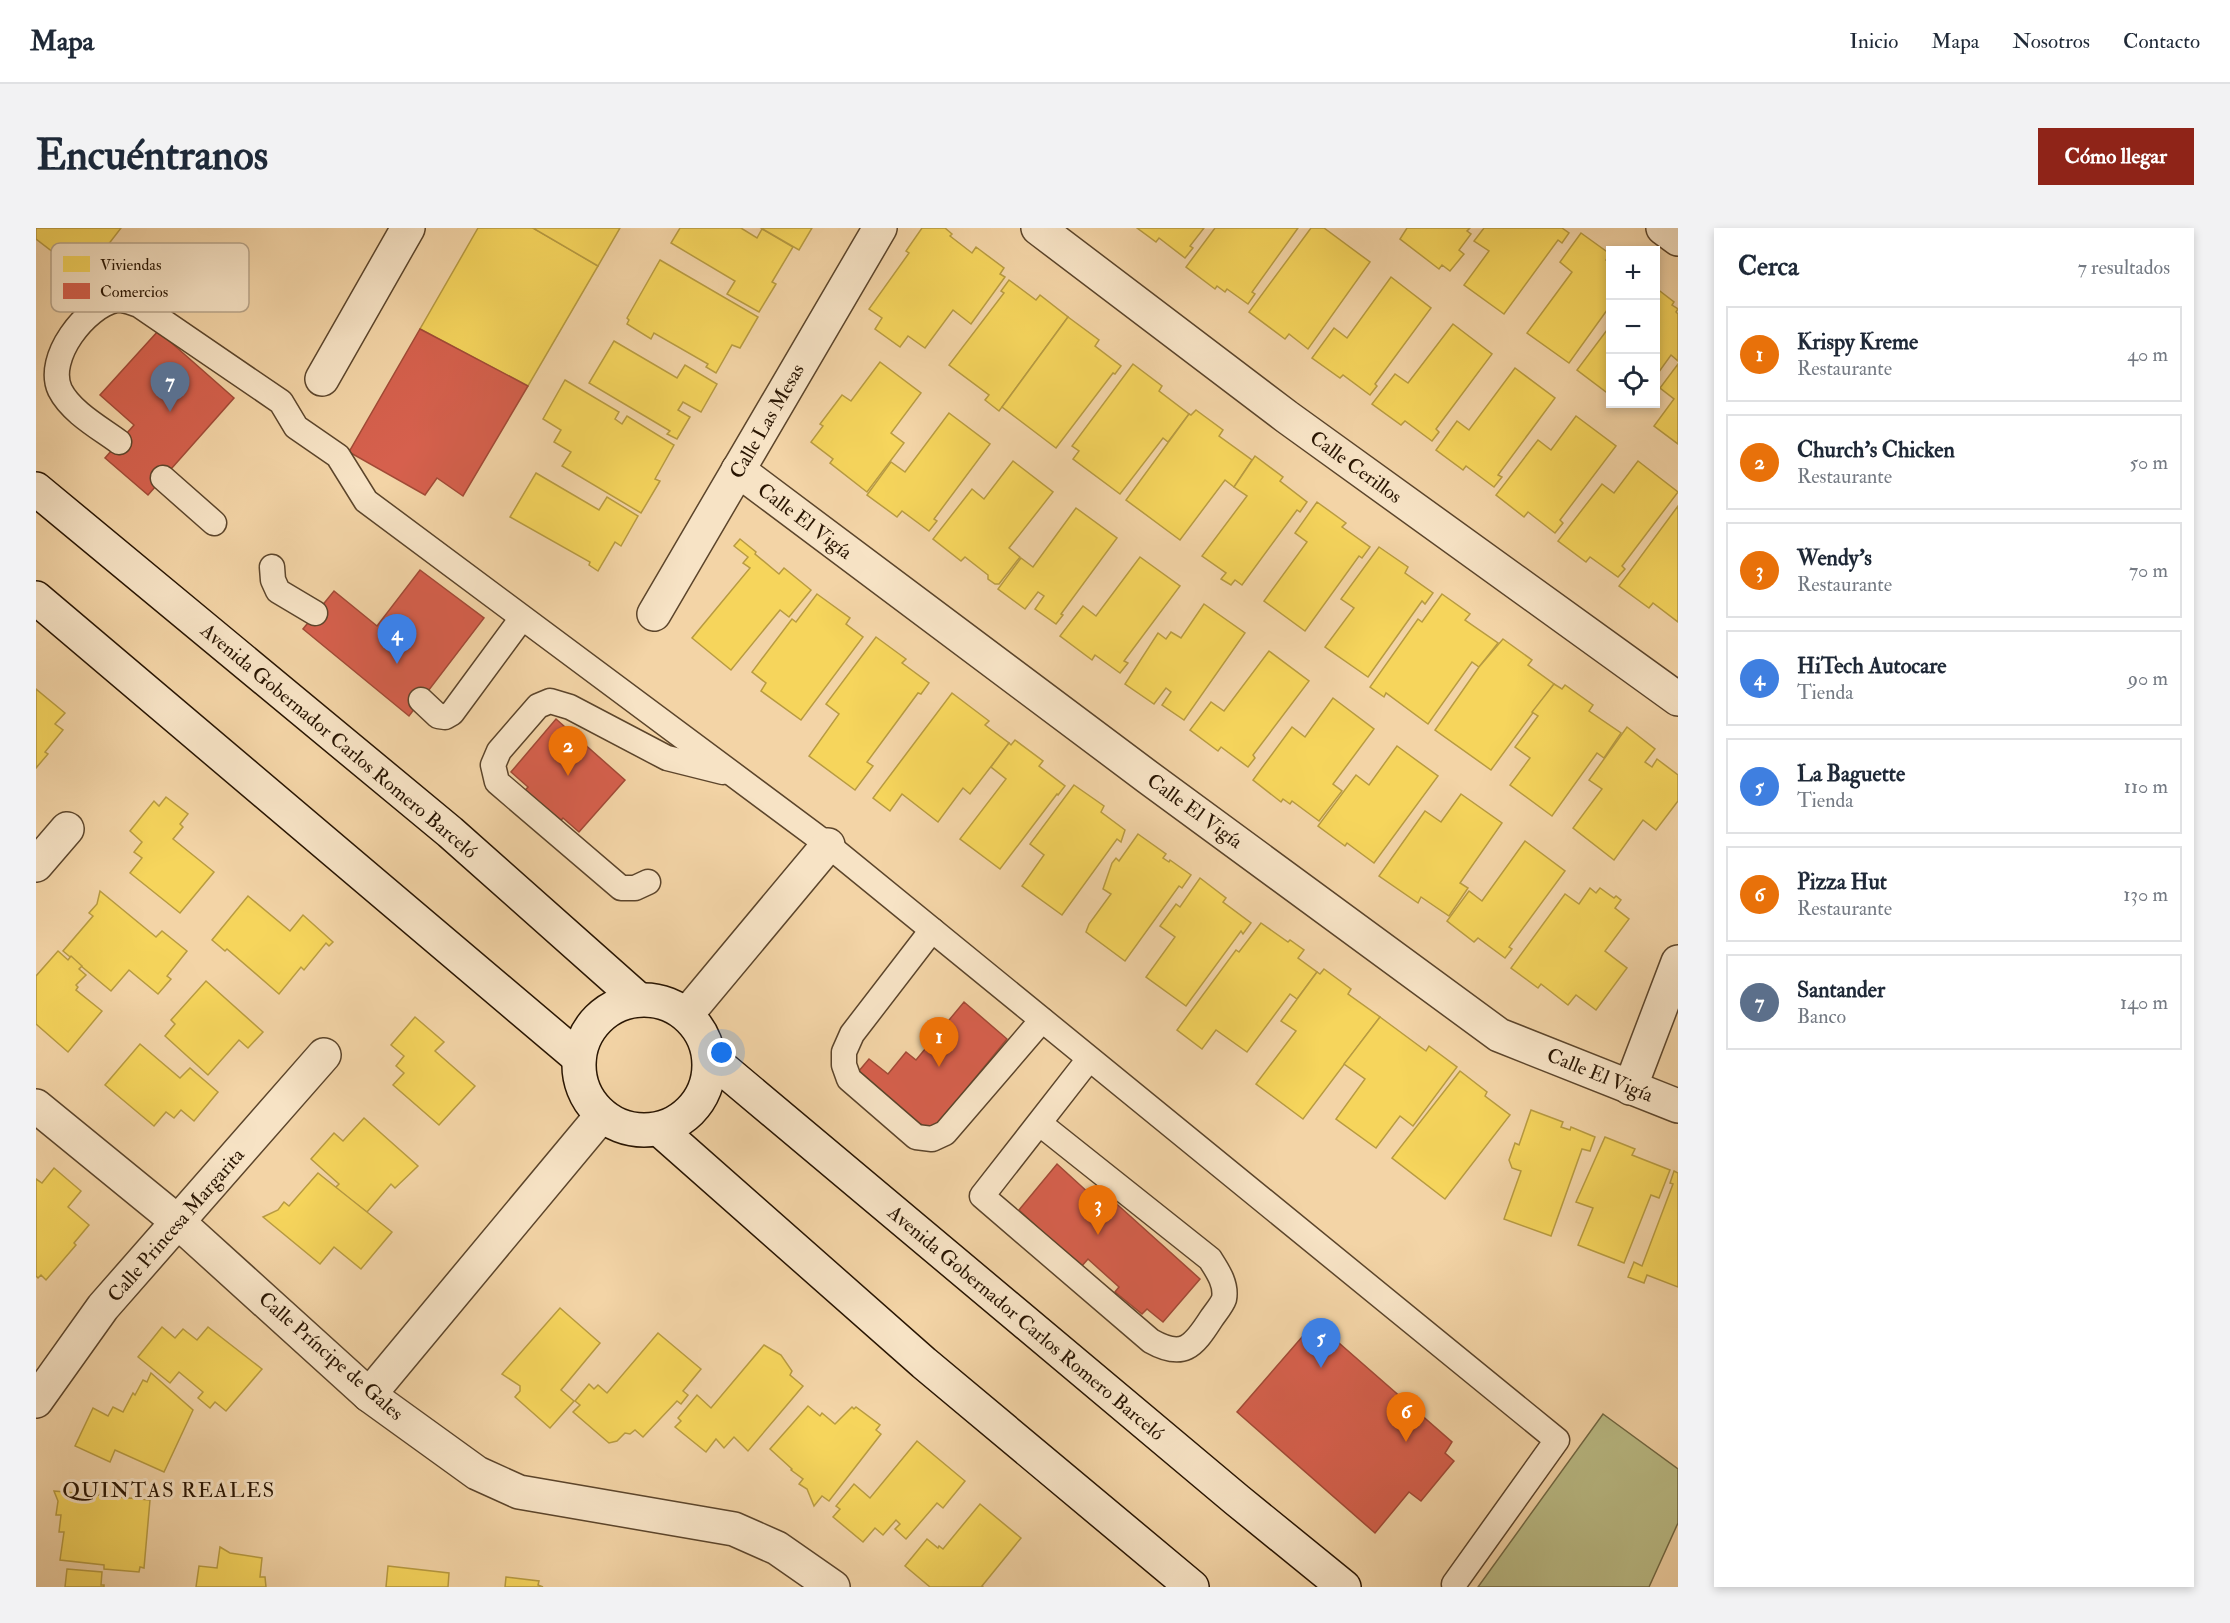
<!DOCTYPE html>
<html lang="es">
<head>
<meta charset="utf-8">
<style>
	:root { --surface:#fff; --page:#f2f2f3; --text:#1f2937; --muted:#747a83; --line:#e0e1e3; --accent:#8f2418 }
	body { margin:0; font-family:"IM FELL Double Pica",serif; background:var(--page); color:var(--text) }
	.controls { position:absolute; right:18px; top:18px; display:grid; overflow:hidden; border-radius:0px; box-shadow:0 3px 9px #0003 }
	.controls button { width:54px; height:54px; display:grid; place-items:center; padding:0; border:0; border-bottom:2px solid var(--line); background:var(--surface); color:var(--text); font:30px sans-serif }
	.you { position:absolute; left:686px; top:825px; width:21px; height:21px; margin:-15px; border:4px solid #fff; border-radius:50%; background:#1a73e8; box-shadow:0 0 0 9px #1a73e833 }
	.badge { display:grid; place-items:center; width:39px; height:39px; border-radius:50%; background:var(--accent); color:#fff; font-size:20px; font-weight:700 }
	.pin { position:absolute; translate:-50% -50px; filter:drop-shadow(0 2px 3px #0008) }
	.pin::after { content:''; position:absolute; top:32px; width:21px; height:18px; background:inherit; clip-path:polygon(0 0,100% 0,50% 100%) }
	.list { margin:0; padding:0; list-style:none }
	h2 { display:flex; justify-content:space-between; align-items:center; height:78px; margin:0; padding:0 24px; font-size:26px }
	h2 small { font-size:20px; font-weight:400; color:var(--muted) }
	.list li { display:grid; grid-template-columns:39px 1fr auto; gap:18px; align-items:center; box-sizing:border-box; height:96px; margin:0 12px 12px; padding:0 12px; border:2px solid var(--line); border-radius:0px }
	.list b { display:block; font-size:22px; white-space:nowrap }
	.list p { margin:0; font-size:20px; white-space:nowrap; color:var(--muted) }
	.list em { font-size:20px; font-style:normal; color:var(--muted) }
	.icon { flex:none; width:33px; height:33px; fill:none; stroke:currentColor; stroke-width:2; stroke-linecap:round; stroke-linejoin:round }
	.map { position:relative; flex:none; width:1642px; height:1359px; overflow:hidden; border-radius:0px }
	header { display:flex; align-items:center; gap:36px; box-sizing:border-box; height:84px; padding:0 30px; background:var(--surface); border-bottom:2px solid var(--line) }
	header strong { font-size:28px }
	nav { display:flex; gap:33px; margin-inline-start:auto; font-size:21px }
	.intro { display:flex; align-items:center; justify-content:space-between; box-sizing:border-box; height:144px; padding:0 36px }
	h1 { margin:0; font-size:42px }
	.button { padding:15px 27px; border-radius:0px; background:var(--accent); color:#fff; font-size:21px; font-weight:700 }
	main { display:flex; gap:36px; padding:0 36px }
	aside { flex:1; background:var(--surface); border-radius:0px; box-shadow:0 3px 9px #0003 }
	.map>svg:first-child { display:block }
	.green { fill:#bbbd87; stroke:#726944; stroke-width:1.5 }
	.homes { fill:#f6d55c; stroke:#b89b41; stroke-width:1.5 }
	.shops { fill:#d6604d; stroke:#a24a36; stroke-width:1.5 }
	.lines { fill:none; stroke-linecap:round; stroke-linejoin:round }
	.lane-casing { stroke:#5c452b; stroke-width:27 }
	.street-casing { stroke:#5c452b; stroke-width:36 }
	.secondary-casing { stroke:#291502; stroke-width:36 }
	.lane { stroke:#f7e3c5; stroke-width:24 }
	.street { stroke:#f7e3c5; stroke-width:33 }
	.secondary { stroke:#f7e3c5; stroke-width:33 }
	.labels { text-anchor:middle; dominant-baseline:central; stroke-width:6; stroke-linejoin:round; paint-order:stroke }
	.street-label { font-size:20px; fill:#291502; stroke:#f7e3c5 }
	.neighbourhood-label { font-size:21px; letter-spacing:1.5px; fill:#291502; stroke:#f7e3c5 }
	.key { fill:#f7e3c5; stroke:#b9a58a; stroke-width:1.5 }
	.key-label { font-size:16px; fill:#291502 }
</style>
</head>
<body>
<header>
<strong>Mapa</strong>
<nav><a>Inicio</a><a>Mapa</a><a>Nosotros</a><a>Contacto</a></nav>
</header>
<div class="intro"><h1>Encuéntranos</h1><a class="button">Cómo llegar</a></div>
<main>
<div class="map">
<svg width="1642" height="1359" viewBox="0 0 1642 1359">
	<rect width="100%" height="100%" fill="#f3d4a6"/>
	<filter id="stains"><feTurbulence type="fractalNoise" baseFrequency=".00333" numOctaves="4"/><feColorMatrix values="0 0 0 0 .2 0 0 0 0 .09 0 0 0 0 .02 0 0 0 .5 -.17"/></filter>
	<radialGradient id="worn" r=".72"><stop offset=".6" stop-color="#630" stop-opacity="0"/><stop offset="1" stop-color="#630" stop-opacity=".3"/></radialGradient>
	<polygon class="green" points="1567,1186 1642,1241 1642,1295 1613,1359 1442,1359"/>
	<g class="homes">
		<polygon points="0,0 85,0 48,48 0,11"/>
		<polygon points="442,0 497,0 562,38 492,158 384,101"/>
		<polygon points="497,0 584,0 562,38"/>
		<polygon points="644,0 705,0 721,10 726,1 757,19 736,54 740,56 723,84 691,66 699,53 635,15"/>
		<polygon points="725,0 776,0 763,22"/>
		<polygon points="886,0 909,0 916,6 914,8 936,25 940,19 968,40 964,46 969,49 935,96 917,82 889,120 872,108 864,119 839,101 846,90 833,81 873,25 870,23"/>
		<polygon points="1101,0 1168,0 1154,18 1157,20 1149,30 1123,10 1120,14"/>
		<polygon points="1179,0 1262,0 1216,64 1219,66 1212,76 1191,61 1189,64 1181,58 1179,61 1150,39"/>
		<polygon points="1275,0 1288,0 1334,34 1272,121 1253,106 1249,111 1213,84"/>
		<polygon points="1371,0 1434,0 1431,3 1435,6 1423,22 1428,26 1414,43 1406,37 1403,41 1364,11"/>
		<polygon points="1448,0 1526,0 1533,5 1526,15 1522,12 1468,86 1428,57 1453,23 1438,13"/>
		<polygon points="1545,5 1574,26 1570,32 1574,35 1574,78 1533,135 1491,105 1536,44 1524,34"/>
		<polygon points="624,32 722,89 704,120 696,117 680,145 670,139 672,136 618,105 615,111 591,96 593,92 591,90"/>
		<polygon points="1355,49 1395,80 1339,156 1341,158 1334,167 1307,147 1304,150 1276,130 1298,100 1311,110"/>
		<polygon points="973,52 1000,72 1004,67 1032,89 963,183 949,172 953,167 913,137 968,65 965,63"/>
		<polygon points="1620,60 1638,74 1636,77 1642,81 1640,84 1642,86 1642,133 1635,127 1620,148"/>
		<polygon points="1032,89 1063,112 1059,118 1085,138 1079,146 1077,145 1020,220 966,179"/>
		<polygon points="1417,96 1456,126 1400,201 1403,204 1396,213 1369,193 1365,197 1336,176 1359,146 1372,155"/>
		<polygon points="1574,98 1574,167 1541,142"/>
		<polygon points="578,113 641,150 649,137 681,156 665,184 647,174 642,182 654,189 641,211 631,206 634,203 553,155"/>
		<polygon points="844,134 885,165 855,205 868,215 831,264 794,235 797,231 775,214 787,198 784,196 806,167 815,173"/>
		<polygon points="1097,136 1126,158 1123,163 1153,186 1132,214 1127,210 1084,266 1037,231 1043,223 1036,218"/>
		<polygon points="1642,136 1642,216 1618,198 1638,171 1624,160"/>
		<polygon points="1479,140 1519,170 1462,247 1466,249 1458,259 1430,238 1427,242 1400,222 1421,193 1433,202"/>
		<polygon points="529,152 583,184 579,191 586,196 591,188 638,217 619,251 624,253 605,285 526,238 535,224 518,214 525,202 507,191"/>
		<polygon points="1160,182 1187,202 1183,208 1216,232 1198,259 1189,252 1144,312 1090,272 1153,186 1155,187"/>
		<polygon points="913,185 954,216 898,291 901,293 893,303 866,283 861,289 831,267 855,234 869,244"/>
		<polygon points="1540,188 1580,218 1524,292 1527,295 1519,305 1492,284 1488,289 1460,267 1502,212 1515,222"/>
		<polygon points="1219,228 1247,249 1244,253 1271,274 1264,284 1261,282 1206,357 1199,352 1195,357 1185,351 1190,345 1166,328 1211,268 1198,259"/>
		<polygon points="977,233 1017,264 973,320 984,329 963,356 959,356 952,351 952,347 929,329 925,333 897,311 936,261 948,271"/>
		<polygon points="1602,233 1642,264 1586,338 1589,341 1582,349 1554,329 1550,334 1522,313 1566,256 1578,265"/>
		<polygon points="500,245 563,282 571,269 602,288 585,318 579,314 562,343 553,337 554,334 474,289"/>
		<polygon points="1281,274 1310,295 1306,299 1334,319 1326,330 1323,328 1269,403 1228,373 1271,314 1259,305"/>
		<polygon points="1642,278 1642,394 1617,375 1613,380 1583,358"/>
		<polygon points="1040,280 1081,310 1025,386 1027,387 1020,396 999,381 1008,368 1002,364 989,381 962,361 985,330 997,339"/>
		<polygon points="704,311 720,324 719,326 743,346 748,340 775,362 753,389 744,382 695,442 656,410 714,340 707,335 712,329 698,318"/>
		<polygon points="1343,319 1372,339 1369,345 1397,365 1389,376 1386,373 1332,449 1289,419 1318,380 1305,371"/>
		<polygon points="1104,329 1144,358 1088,433 1092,435 1084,445 1059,427 1056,432 1024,408 1047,378 1060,388"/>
		<polygon points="781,366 814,390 810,396 827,409 765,492 725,463 730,455 716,444 756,391 760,394"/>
		<polygon points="1406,366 1434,386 1429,392 1462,415 1443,439 1436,434 1392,496 1350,465 1348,469 1334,459 1382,391 1386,394"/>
		<polygon points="1168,376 1209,405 1148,492 1126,477 1135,464 1130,460 1118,476 1089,456 1122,405 1130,411 1135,404 1145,410"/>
		<polygon points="840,409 870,431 866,435 893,455 885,466 882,465 831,534 837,538 819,562 773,528 803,486 790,476"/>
		<polygon points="1467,411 1496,432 1492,437 1518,456 1455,542 1399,502 1443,439"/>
		<polygon points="1233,423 1273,453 1217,527 1219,530 1212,539 1185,519 1182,523 1154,502 1175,474 1188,483"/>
		<polygon points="1518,456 1526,461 1529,457 1557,477 1553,483 1585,505 1568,530 1561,525 1516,588 1474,557 1494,530 1479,519 1502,488 1496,484"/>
		<polygon points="0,461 29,485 19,496 27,502 9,524 12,526 0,540"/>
		<polygon points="916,465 953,493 949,497 973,515 934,566 927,560 902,594 866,566 854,583 837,570"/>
		<polygon points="1297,470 1338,501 1297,556 1306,563 1283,593 1256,573 1254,576 1247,571 1245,574 1217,552 1256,499 1269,509"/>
		<polygon points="1591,499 1619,521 1609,534 1616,539 1621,531 1642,547 1642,573 1620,602 1607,592 1578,632 1537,600 1566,561 1553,552"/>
		<polygon points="979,512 1007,533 1003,538 1029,558 1022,567 1021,566 964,641 924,611 970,551 955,539 973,515 975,517"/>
		<polygon points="1361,518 1402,548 1338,635 1311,615 1309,618 1282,598 1320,547 1333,557"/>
		<polygon points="1038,557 1068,578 1065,584 1089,602 1085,614 1081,611 1026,687 986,658 1008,627 994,616"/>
		<polygon points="1425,566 1466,595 1424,655 1432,660 1413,688 1385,669 1382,675 1343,648 1389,583 1405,594"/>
		<polygon points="130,569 152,586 144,596 147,599 137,611 178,644 144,685 94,645 106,630 98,624 106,614 94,603 118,573 123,578"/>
		<polygon points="1102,606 1130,626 1127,630 1133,634 1134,632 1155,647 1146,660 1143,658 1089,733 1050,704 1053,696 1075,666 1067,661 1076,635 1080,630 1083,633"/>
		<polygon points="1489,613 1529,643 1473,719 1476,721 1469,730 1442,710 1438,714 1411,693 1433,663 1446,673"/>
		<polygon points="1164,650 1190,670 1187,674 1215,695 1207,706 1205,703 1150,778 1110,749 1139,709 1124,698 1140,676 1144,679"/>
		<polygon points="1554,660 1560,665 1564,660 1578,670 1580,668 1585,672 1579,680 1593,691 1569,723 1591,740 1560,782 1540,767 1532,777 1505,756 1502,760 1475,740 1529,666 1543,676"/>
		<polygon points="64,663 120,709 126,703 151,723 131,748 135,751 122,766 93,742 75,763 27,723 57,688 53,685 61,676"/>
		<polygon points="212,668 254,703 267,687 297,714 293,718 290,715 268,742 265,739 243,766 191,721 189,723 176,712"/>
		<polygon points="1225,695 1252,714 1254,712 1268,722 1262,730 1281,744 1261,771 1254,766 1211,824 1180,802 1166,821 1141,802 1200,722 1203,724"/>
		<polygon points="22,723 32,732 35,728 46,738 43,741 50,747 40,757 42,759 40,762 66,783 32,824 0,796 0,748"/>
		<polygon points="1288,741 1315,761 1312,766 1344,789 1267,891 1220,856 1260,803 1245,793 1281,744 1284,746"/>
		<polygon points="170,753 227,804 212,820 203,812 172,847 129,808 139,796 135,792"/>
		<polygon points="379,789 408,814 399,823 439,858 403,897 357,857 368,845 360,838 368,828 355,817"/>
		<polygon points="1344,789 1390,823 1393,818 1421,839 1377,898 1364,888 1340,920 1300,891 1329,851 1308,836"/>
		<polygon points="104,816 144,850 154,840 182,864 158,893 145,882 138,890 130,884 118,898 69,857"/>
		<polygon points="1424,843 1451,864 1449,868 1474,887 1409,971 1356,930"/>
		<polygon points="1495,882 1527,894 1525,899 1534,902 1535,899 1559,909 1554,923 1546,921 1515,1008 1468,991 1485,943 1476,940 1473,932 1479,915 1483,917"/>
		<polygon points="328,890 382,938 359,960 355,956 331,984 299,960 303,956 275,931 298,905 307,913"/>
		<polygon points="1569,909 1599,921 1596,927 1634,942 1623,970 1615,967 1588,1035 1542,1017 1557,980 1540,974"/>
		<polygon points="18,940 45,963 32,979 53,997 38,1015 40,1017 10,1052 5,1047 2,1050 0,1048 0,951 6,955"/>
		<polygon points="1638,943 1642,945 1642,1059 1611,1047 1608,1055 1592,1049 1598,1034 1606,1038 1637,956 1634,955"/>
		<polygon points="282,945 356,1004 325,1041 298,1019 284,1036 227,989 242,982 248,974 253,978"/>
		<polygon points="524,1080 564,1115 525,1162 538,1173 514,1200 479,1169 484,1163 484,1158 466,1146"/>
		<polygon points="126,1099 139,1110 147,1101 161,1112 172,1099 226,1141 190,1183 179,1174 174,1180 162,1170 167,1164 143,1144 134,1155 102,1129"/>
		<polygon points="622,1105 665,1141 647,1163 652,1167 645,1176 641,1173 607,1209 599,1202 594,1206 589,1205 581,1213 573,1215 537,1184 544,1177 539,1173 553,1156 558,1161 562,1157 571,1165"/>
		<polygon points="728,1117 745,1127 756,1143 754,1147 767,1158 712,1223 698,1209 688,1220 680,1211 670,1224 639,1199 645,1193 642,1190 661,1167 675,1180"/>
		<polygon points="115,1145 157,1182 128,1244 79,1222 74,1234 39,1218 57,1180 72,1188 77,1179 87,1184 97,1165 99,1167 107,1152 111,1154"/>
		<polygon points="772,1178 784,1188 786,1185 799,1196 816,1179 818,1181 820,1179 844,1197 840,1202 845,1206 793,1273 786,1268 778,1278 771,1261 763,1256 767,1251 755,1242 756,1241 734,1221"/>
		<polygon points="881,1213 929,1253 907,1280 901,1275 870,1311 859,1301 864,1296 860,1292 847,1307 839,1300 827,1314 797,1289 804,1281 800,1278 818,1256 834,1270"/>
		<polygon points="18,1263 114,1272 108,1340 104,1339 103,1344 68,1341 68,1337 24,1332 28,1304 23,1304 25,1287 20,1287 22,1273"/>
		<polygon points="944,1276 985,1310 946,1358 947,1359 894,1359 869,1338 891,1311 902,1320 903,1318 907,1321"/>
		<polygon points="184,1319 194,1325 226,1330 224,1349 229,1349 230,1359 160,1359 163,1338 181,1340"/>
		<polygon points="352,1338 413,1345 412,1359 350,1359"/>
		<polygon points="31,1341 66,1344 65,1357 68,1357 68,1359 29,1359"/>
		<polygon points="470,1349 503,1353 502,1357 507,1359 469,1359"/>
	</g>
	<g class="shops">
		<polygon points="384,101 492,158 427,268 401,250 389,267 313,224"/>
		<polygon points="122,103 198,170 112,267 69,230 98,197 64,167"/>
		<polygon points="384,342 448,390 373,488 267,401 298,363 341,398"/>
		<polygon points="520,491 589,552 543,604 527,590 521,597 486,566 492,559 475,544"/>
		<polygon points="928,774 971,811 895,904 885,896 879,903 817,850 833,831 852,846 870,824 880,832"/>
		<polygon points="1021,936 1067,978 1074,970 1164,1051 1127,1094 1111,1081 1106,1086 1079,1064 1083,1059 1052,1031 1045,1039 983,982"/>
		<polygon points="1279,1094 1416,1214 1409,1225 1418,1233 1385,1273 1373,1264 1339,1305 1201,1184"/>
	</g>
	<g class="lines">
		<g class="lane-casing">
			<g id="lane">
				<path d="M 83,214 C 64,200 35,184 24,162 C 9,130 50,78 80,72 C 88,71 96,75 103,77 L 245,174 L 260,199 L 302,228 L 330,273 L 792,617 L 1521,1212 L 1418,1356"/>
				<polyline points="127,250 178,295"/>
				<polyline points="236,339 237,352 242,363 279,385"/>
				<polyline points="385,472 402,488 409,489 416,485 486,390"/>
				<polyline points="612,654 599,660 585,660 461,554 457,537 463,523 502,478 514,473 534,479 631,530 687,544"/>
				<polyline points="896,702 816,806 808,824 808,837 813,851 880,909 896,911 909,905 1006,792"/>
				<path d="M 1003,895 L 1174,1031 C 1181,1042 1191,1056 1188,1071 C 1186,1077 1179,1085 1175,1091 C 1157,1119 1147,1131 1115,1113 L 946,968 L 1053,831"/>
			</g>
		</g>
		<g class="street-casing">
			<g id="street">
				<polyline points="1002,0 1251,189 1642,471"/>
				<polyline points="1627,0 1642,11"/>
				<polyline points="286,151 372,0"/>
				<polyline points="702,242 1113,550 1463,807 1642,878"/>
				<polyline points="618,386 844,0"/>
				<polyline points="0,637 31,601"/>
				<polyline points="651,786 792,617"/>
				<polyline points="1594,860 1642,734"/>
				<polyline points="0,878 142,994 333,1167 441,1245 483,1264 698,1301 741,1320 797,1359"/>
				<polyline points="333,1167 566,887"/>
				<polyline points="0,1173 67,1079 288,827"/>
			</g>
		</g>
		<g class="secondary-casing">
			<g id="secondary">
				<polyline points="0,261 414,604 602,771"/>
				<polyline points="0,370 543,830"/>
				<circle cx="608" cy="837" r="65"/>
				<polyline points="673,829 1201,1272 1308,1359"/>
				<polyline points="623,901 888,1135 1156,1359"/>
			</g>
		</g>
		<use href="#lane" class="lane"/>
		<use href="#street" class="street"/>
		<use href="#secondary" class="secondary"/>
	</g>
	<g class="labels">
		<g class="street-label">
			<text transform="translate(731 193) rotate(-60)">Calle Las Mesas</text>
			<text transform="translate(1320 239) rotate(36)">Calle Cerillos</text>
			<text transform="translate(769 293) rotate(37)">Calle El Vigía</text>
			<text transform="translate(303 513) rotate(40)">Avenida Gobernador Carlos Romero Barceló</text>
			<text transform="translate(1159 583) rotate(36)">Calle El Vigía</text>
			<text transform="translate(1564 847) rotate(22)">Calle El Vigía</text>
			<text transform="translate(140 997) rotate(-49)">Calle Princesa Margarita</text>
			<text transform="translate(990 1095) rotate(40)">Avenida Gobernador Carlos Romero Barceló</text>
			<text transform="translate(295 1128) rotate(41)">Calle Príncipe de Gales</text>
		</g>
		<g class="neighbourhood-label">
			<text x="133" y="1262">QUINTAS REALES</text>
		</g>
	</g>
	<rect x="15" y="15" width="198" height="69" rx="9" class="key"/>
	<rect x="27" y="28" width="27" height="16" fill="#f6d55c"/>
	<rect x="27" y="55" width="27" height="16" fill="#d6604d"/>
	<g class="key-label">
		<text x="64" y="42">Viviendas</text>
		<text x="64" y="69">Comercios</text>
	</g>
	<rect width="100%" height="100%" filter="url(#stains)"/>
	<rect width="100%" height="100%" fill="url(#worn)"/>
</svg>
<div class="controls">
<button>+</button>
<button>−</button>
<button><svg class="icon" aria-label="locate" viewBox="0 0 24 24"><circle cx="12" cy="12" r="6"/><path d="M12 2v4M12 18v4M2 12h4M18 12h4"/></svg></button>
</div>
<div class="you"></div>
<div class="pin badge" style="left:903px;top:839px;background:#e8710a">1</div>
<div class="pin badge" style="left:532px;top:548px;background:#e8710a">2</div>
<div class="pin badge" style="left:1062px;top:1007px;background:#e8710a">3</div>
<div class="pin badge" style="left:361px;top:436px;background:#3f7fe0">4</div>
<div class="pin badge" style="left:1285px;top:1140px;background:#3f7fe0">5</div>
<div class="pin badge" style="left:1370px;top:1214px;background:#e8710a">6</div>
<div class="pin badge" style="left:134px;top:184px;background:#5c6f8a">7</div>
</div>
<aside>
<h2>Cerca<small>7 resultados</small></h2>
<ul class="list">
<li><span class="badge" style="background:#e8710a">1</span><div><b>Krispy Kreme</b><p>Restaurante</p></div><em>40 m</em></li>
<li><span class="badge" style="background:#e8710a">2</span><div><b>Church's Chicken</b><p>Restaurante</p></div><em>50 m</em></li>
<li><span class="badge" style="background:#e8710a">3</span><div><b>Wendy's</b><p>Restaurante</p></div><em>70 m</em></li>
<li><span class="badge" style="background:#3f7fe0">4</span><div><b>HiTech Autocare</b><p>Tienda</p></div><em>90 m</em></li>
<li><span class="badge" style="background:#3f7fe0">5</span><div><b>La Baguette</b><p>Tienda</p></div><em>110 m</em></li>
<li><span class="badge" style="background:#e8710a">6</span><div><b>Pizza Hut</b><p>Restaurante</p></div><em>130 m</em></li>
<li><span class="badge" style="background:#5c6f8a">7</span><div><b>Santander</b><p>Banco</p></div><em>140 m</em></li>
</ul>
</aside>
</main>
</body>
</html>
